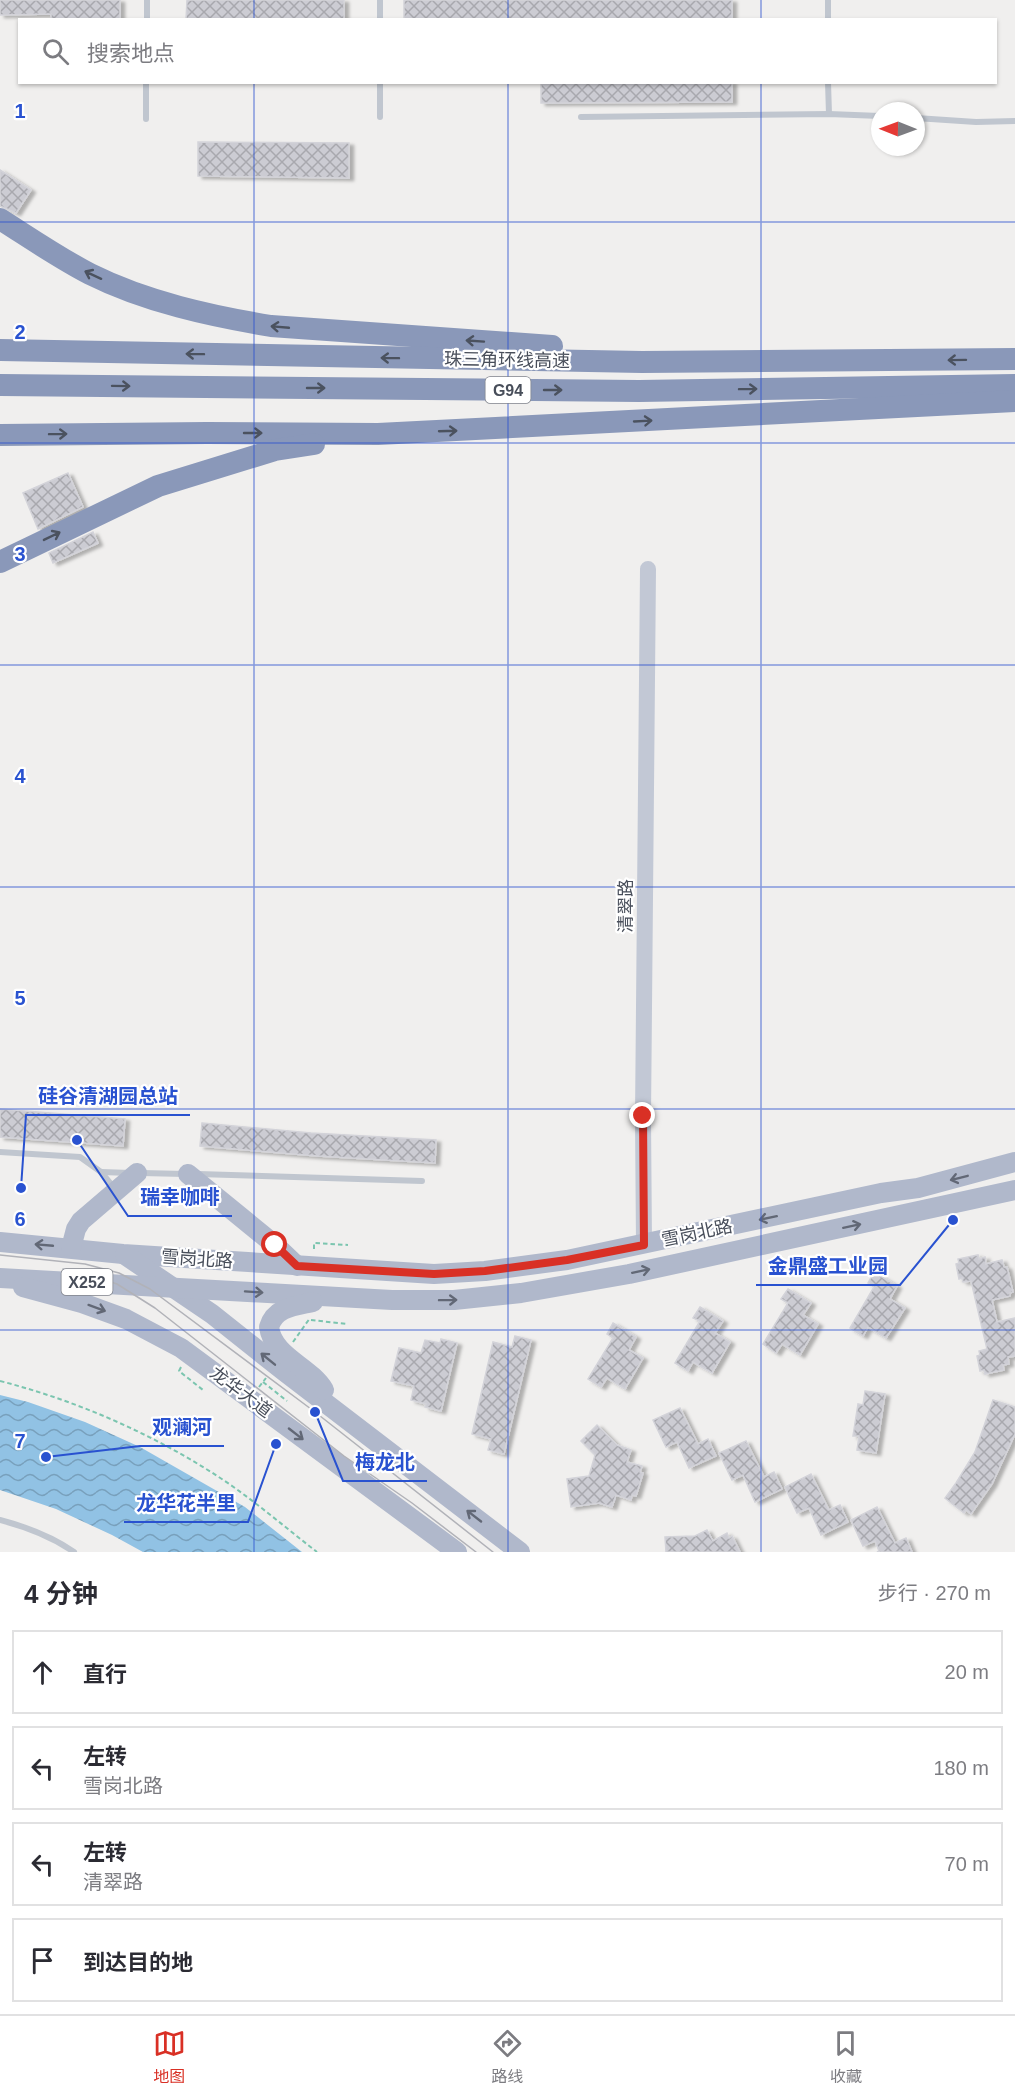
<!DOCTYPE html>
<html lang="zh">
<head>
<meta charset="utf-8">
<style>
	:root { --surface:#fff; --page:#f2f2f3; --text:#2b2b33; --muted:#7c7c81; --line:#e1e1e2; --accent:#d93025 }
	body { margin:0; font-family:Arial,"Noto Sans SC",sans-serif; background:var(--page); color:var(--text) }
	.compass { position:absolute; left:871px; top:102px; width:54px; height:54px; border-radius:50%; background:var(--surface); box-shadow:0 2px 4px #0004; rotate:271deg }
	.stop { position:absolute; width:18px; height:18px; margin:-14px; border:4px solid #d93025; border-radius:50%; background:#fff }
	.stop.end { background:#d93025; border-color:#fff; box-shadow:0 2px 6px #0008 }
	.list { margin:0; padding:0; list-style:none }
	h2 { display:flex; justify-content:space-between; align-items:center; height:78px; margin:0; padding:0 24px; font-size:26px }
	h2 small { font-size:20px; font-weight:400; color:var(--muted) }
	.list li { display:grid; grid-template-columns:39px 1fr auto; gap:18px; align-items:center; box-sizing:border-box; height:84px; margin:0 12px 12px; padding:0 12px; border:2px solid var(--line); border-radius:0px }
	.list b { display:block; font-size:22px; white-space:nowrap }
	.list p { margin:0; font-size:20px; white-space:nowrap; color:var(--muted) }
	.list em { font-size:20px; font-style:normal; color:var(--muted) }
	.icon { flex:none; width:33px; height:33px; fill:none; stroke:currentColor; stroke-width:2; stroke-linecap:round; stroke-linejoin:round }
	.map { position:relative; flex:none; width:1015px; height:1552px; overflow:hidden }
	.search { position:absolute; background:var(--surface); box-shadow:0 2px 4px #0004; left:18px; right:18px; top:18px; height:66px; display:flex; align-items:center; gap:15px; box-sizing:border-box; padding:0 21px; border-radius:0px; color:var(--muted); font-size:22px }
	.sheet { height:462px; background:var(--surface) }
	nav { display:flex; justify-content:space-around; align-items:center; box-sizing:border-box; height:84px; border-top:2px solid var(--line); background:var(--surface); font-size:16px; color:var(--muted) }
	nav a { display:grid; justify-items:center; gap:3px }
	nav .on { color:var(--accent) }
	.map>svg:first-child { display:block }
	.water { fill:url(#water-waves) }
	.building { fill:url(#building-cross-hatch); stroke:#d3d3d9; stroke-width:1.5; filter:url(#shadow) }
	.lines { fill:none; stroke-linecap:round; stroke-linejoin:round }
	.path { stroke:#7bc5af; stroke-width:2; stroke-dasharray:4.5 3; stroke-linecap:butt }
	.lane { stroke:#c0c6cf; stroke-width:6 }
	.secondary { stroke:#c2c8d5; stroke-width:16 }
	.primary { stroke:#b0b8cb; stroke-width:20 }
	.highway { stroke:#8a98b9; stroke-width:22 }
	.tram { stroke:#b1b2b8; stroke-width:1.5 }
	.oneway { stroke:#4b525f }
	.oneway2 { stroke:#626876 }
	.route { stroke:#d93025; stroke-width:8 }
	.grid { fill:none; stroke:#2952d0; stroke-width:1.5; stroke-opacity:0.55 }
	.labels { text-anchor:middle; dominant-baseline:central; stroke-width:4.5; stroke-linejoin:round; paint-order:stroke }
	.shield { fill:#fff; stroke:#7f838c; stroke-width:1.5 }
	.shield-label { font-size:16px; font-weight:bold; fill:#484e5a }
	.street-label { font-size:18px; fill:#484e5a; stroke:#fff }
	.grid-label { font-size:20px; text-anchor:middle; font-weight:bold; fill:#2952d0; stroke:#fff; stroke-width:4.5; stroke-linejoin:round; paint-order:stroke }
	.leader { fill:none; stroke:#2952d0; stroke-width:2 }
	.callout-dot { fill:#2952d0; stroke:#fff; stroke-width:2 }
	.callout-label { font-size:20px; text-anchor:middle; font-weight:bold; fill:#2952d0; stroke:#fff; stroke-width:4.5; stroke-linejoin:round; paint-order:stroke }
</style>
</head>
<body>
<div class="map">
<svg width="1015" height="1552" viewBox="0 0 1015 1552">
	<defs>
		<pattern id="water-waves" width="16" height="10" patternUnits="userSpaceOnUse" patternTransform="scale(1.5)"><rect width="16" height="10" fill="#91c2e4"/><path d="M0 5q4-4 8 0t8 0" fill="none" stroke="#78a0bc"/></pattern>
		<pattern id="building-cross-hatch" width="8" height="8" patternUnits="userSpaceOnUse" patternTransform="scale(1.5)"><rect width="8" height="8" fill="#ccccd3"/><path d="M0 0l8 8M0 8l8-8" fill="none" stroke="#a8a8ae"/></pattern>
		<filter id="shadow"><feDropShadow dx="4.5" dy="2.5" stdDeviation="1.5" flood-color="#0004"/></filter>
	</defs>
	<rect width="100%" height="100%" fill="#f0efee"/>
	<polygon class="water" points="0,1395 28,1402 85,1422 140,1447 245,1507 302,1552 143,1552 112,1535 56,1509 0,1490"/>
	<g class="building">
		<polygon points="0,0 120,0 120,20 51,20 51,14 0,15"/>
		<polygon points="187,0 344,0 344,20 186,20"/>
		<rect x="404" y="0" width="328" height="20"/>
		<polygon points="541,82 732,82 732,102 541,103"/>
		<polygon points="198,142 349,143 349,178 198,176"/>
		<polygon points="0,170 31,190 16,213 0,206"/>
		<polygon points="68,473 83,507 38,529 23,493"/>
		<polygon points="93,532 98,543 53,563 49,553"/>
		<polygon points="0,1109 125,1119 123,1146 0,1137"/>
		<polygon points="202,1123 311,1133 436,1140 435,1163 318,1156 200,1146"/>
		<polygon points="978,1255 979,1259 985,1257 986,1264 1002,1260 1004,1267 1007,1267 1013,1292 1010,1293 1010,1296 992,1300 997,1322 1015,1318 1015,1356 1008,1357 1009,1364 1003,1365 1004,1370 985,1374 984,1370 980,1371 977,1356 980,1355 979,1351 987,1349 971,1281 963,1282 962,1278 959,1279 956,1264 959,1263 958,1259"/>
		<polygon points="874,1272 897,1286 890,1299 905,1308 886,1338 868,1327 863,1336 850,1328 874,1287 868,1283"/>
		<polygon points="788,1289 811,1303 803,1315 818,1324 800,1355 782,1344 776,1353 763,1344 788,1303 781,1299"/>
		<polygon points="700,1307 723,1321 715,1333 730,1342 712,1373 693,1362 688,1371 675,1363 700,1321 693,1318"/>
		<polygon points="613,1323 636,1337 629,1350 643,1358 625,1389 607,1378 601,1387 588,1379 613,1338 607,1334"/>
		<polygon points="515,1336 531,1340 504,1454 488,1450 491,1439 472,1434 493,1342 512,1347"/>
		<polygon points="441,1339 457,1343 441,1411 425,1407 426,1404 411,1400 414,1386 391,1381 399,1348 421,1353 425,1340 440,1343"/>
		<polygon points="865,1391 885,1394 876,1453 857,1450 859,1436 853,1436 858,1404 863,1405"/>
		<polygon points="993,1400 1015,1407 1015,1434 992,1484 971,1514 966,1510 964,1513 945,1498 956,1483 975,1452"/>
		<polygon points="680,1408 698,1444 708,1439 716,1456 689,1468 677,1442 666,1447 653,1420"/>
		<polygon points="597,1425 617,1445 631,1450 627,1462 642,1466 640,1472 643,1473 636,1496 632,1495 631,1500 616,1495 612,1507 599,1503 571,1507 567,1479 589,1476 595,1455 581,1441"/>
		<polygon points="746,1441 764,1477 774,1472 782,1489 755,1502 743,1475 732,1480 719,1453"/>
		<polygon points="811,1474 829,1510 840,1505 848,1522 821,1535 809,1508 797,1513 785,1487"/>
		<polygon points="877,1507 895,1543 906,1538 912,1552 877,1552 879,1551 875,1541 863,1546 851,1520"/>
		<polygon points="707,1530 713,1541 727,1533 729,1538 732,1536 740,1552 666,1552 665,1537 695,1536"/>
	</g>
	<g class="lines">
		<g class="path">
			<polyline points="314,1249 314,1243 348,1245"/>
			<polyline points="311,1320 347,1324"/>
			<polyline points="293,1342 310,1318"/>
			<polyline points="181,1367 179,1371 203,1390"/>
			<path d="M 0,1381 C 74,1400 146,1431 211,1472 C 248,1495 282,1525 317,1552"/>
			<polyline points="263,1382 287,1401"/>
			<polyline points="259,1387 266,1378"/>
		</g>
		<g class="lane">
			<polyline points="380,0 380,20"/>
			<polyline points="828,0 828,20"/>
			<polyline points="147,20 147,0"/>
			<polyline points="380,82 380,117"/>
			<polyline points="828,82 829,114"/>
			<polyline points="581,117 829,114 880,116"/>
			<polyline points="916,118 976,122 1015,121"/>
			<polyline points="146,119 146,82"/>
			<polyline points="0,1152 80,1157 101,1172 115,1189"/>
			<polyline points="101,1172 131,1173"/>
			<polyline points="141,1173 185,1174"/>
			<polyline points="198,1174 422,1181"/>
			<path d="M 0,1520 C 27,1527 51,1536 74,1552"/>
		</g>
		<polyline class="secondary" points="644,1245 643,1117 648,569"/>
		<g class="primary">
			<polyline points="188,1174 275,1245 297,1266"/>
			<polyline points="0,1242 123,1254 434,1274 485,1271 567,1260 881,1193 918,1188 1015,1162"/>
			<polyline points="71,1248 76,1229 81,1221 137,1173"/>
			<polyline points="125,1255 212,1314 285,1372 520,1552"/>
			<polyline points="0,1278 392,1300 454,1300 521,1293 629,1274 1015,1190"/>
			<polyline points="23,1287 82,1303 126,1319 181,1348 457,1552"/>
			<path d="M 313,1302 C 295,1306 275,1307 269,1327 C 273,1357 310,1366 324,1390"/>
		</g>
		<g class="highway">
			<path d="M 0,219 C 30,238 59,258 90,274 C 146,302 211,316 271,326 L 552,346"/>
			<polyline points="0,350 642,362 1015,359"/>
			<polyline points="0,385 639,391 1015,385"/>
			<polyline points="0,435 207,433 378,434 1015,401"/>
			<polyline points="0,562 158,486 275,450 314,444"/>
		</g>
		<g class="tram">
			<polyline points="0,1255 85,1264 119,1273 150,1289 315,1412 493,1552"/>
			<polyline points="63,1269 84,1273 117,1284 155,1308 344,1456 412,1503 476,1552"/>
		</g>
	</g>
	<defs><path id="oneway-shaft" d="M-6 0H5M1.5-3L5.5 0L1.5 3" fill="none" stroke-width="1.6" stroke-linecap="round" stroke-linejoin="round" transform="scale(1.5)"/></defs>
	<g class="oneway">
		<use href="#oneway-shaft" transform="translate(93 275) rotate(-155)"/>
		<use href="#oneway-shaft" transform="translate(280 327) rotate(-175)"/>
		<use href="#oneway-shaft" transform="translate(475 341) rotate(-176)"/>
		<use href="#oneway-shaft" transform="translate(195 354) rotate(-179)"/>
		<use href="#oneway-shaft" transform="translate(390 358) rotate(-179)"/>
		<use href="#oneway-shaft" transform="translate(957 360) rotate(179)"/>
		<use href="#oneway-shaft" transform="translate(121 386) rotate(1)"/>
		<use href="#oneway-shaft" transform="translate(316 388)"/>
		<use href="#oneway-shaft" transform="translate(748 389) rotate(-1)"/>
		<use href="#oneway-shaft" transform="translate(553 390)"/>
		<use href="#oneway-shaft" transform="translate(643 421) rotate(-3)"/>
		<use href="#oneway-shaft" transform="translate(448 431) rotate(-2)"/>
		<use href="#oneway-shaft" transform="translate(253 433)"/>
		<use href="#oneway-shaft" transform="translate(58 434) rotate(-1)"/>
		<use href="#oneway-shaft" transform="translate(52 536) rotate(-26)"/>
	</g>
	<g class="oneway2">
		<use href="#oneway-shaft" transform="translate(959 1178) rotate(166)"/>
		<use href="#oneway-shaft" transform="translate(768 1218) rotate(168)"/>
		<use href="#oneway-shaft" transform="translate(852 1226) rotate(-12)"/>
		<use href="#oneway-shaft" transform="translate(44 1245) rotate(-175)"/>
		<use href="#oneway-shaft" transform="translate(641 1271) rotate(-12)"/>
		<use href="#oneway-shaft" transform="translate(254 1292) rotate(4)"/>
		<use href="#oneway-shaft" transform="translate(448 1300) rotate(-1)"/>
		<use href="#oneway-shaft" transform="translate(97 1308) rotate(20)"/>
		<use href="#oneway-shaft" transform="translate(268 1359) rotate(-141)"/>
		<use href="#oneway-shaft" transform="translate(296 1434) rotate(38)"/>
		<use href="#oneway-shaft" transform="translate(474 1516) rotate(-142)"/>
	</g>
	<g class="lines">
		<polyline class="route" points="275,1245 297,1266 434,1274 485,1271 567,1260 644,1245 643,1116"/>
	</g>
	<path class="grid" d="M 254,0 L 254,20M 508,0 L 508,20M 761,0 L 761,20M 254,82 L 254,1552M 508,82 L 508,1552M 761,82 L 761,1552M 0,222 L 1015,222M 0,443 L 1015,443M 0,665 L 1015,665M 0,887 L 1015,887M 0,1109 L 1015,1109M 0,1330 L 1015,1330"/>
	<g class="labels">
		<g class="shield">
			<rect x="485.5" y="377" width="45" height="26" rx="4.5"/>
			<rect x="61.5" y="1269" width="51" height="26" rx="4.5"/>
		</g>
		<g class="shield-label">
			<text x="508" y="390">G94</text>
			<text x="87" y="1282">X252</text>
		</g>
		<g class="street-label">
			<text transform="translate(507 360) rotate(1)">珠三角环线高速</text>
			<text transform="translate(626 906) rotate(-90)">清翠路</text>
			<text transform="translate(697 1233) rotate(-12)">雪岗北路</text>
			<text transform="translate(197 1259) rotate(4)">雪岗北路</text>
			<text transform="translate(241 1392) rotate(37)">龙华大道</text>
		</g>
	</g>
	<g class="grid-label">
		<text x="20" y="118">1</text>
		<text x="20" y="339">2</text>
		<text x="20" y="561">3</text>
		<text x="20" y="783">4</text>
		<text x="20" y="1005">5</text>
		<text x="20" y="1226">6</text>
		<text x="20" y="1448">7</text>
	</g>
	<path class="leader" d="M21 1188L26 1115H190M77 1140L128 1216H232M953 1220L900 1285H756M46 1457L140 1446H224M315 1412L343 1481H427M276 1444L248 1522H124"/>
	<g class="callout-dot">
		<circle cx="21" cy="1188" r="6"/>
		<circle cx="77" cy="1140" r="6"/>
		<circle cx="953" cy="1220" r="6"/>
		<circle cx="46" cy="1457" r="6"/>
		<circle cx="315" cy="1412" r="6"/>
		<circle cx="276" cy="1444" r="6"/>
	</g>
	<g class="callout-label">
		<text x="108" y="1103">硅谷清湖园总站</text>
		<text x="180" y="1204">瑞幸咖啡</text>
		<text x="828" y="1273">金鼎盛工业园</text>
		<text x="182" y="1434">观澜河</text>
		<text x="385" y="1469">梅龙北</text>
		<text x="186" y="1510">龙华花半里</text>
	</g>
</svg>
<svg class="compass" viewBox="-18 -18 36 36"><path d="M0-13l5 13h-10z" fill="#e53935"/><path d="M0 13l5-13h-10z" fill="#7c7c81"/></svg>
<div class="stop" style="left:275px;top:1245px"></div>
<div class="stop end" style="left:643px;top:1116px"></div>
<div class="search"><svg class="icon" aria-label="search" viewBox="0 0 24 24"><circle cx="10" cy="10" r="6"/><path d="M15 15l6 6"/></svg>搜索地点</div>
</div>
<section class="sheet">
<h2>4 分钟<small>步行 · 270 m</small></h2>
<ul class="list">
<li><svg class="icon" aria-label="ahead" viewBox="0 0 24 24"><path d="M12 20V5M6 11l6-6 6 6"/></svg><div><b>直行</b></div><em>20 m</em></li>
<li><svg class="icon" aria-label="left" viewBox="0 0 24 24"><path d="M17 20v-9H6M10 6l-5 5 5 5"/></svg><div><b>左转</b><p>雪岗北路</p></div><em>180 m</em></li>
<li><svg class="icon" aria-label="left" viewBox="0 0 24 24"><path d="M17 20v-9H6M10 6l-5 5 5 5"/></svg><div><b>左转</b><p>清翠路</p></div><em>70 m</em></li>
<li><svg class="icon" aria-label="arrive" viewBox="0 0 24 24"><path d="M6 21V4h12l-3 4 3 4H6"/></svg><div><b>到达目的地</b></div></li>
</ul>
</section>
<nav>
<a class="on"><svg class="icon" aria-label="map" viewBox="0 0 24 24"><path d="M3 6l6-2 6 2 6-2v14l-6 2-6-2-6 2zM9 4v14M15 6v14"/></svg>地图</a>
<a><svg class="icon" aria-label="directions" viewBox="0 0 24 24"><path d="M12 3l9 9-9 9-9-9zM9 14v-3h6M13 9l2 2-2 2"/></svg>路线</a>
<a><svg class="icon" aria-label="saved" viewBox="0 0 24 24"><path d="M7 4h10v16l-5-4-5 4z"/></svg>收藏</a>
</nav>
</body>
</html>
